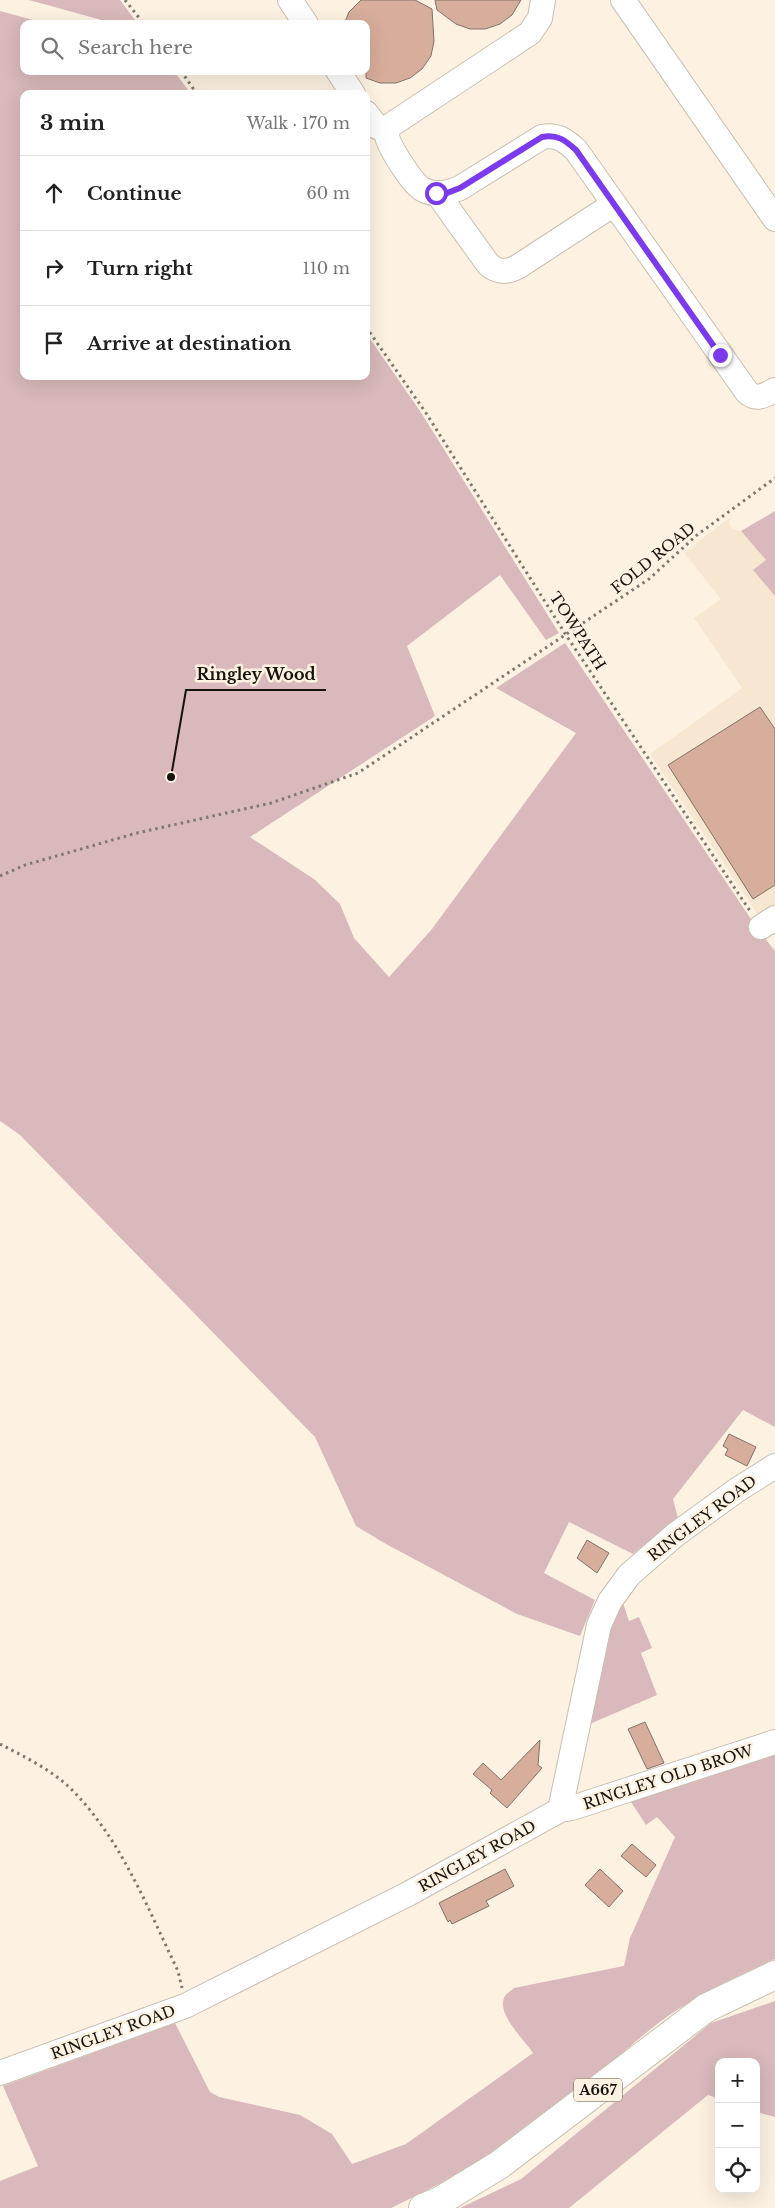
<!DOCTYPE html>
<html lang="en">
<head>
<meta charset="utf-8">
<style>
	:root { --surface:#fff; --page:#f2f2f2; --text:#222; --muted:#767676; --line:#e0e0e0 }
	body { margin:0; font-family:"Libre Baskerville",serif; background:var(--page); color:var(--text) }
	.controls { position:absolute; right:15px; bottom:15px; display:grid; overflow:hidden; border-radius:10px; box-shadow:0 5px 20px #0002 }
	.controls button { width:45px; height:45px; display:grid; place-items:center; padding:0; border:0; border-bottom:1px solid var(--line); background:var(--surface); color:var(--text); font:25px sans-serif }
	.stop { position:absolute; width:15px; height:15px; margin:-11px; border:4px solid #7c3aed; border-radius:50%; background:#fff }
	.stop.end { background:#7c3aed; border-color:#fff; box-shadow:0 1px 5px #0008 }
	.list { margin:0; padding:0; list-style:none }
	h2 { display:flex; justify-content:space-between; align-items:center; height:65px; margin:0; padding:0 20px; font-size:21px }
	h2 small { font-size:16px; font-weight:400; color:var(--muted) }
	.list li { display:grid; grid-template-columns:32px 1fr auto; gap:15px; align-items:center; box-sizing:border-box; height:75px; padding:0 20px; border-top:1px solid var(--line) }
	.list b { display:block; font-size:19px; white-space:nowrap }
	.list em { font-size:16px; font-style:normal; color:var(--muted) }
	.icon { flex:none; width:28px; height:28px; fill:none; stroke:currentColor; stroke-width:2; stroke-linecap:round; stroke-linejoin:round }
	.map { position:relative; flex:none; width:775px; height:2208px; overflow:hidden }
	.search { position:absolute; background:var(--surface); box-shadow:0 5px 20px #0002; left:20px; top:20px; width:350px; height:55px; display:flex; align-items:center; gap:12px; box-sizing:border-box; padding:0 18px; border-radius:10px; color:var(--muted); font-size:19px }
	.panel { position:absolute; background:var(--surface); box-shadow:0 5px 20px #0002; left:20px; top:90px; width:350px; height:290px; border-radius:10px }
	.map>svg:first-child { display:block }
	.built { fill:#f7e7d1 }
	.green { fill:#d9b9bb }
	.building { fill:#d7ad9b; stroke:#83726a }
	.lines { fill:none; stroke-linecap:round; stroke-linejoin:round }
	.minor-casing { stroke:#c9beaf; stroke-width:26 }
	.major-casing { stroke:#c9beaf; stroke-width:30 }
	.path { stroke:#7f786e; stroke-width:3; stroke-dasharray:2.5 4; stroke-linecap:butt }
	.minor { stroke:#fff; stroke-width:24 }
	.major { stroke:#fff; stroke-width:28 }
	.route { stroke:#7c3aed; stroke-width:6 }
	.labels { text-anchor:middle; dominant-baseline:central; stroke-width:5; stroke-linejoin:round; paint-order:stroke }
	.shield { fill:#fdf2e2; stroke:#5b554d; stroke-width:1 }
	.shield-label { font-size:14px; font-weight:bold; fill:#16120d }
	.street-label { font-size:15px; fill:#16120d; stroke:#fdf2e2 }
	.leader { fill:none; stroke:#16120d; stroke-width:2 }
	.callout-dot { fill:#16120d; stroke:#fdf2e2; stroke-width:2 }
	.callout-label { font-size:16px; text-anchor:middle; font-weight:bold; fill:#16120d; stroke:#fdf2e2; stroke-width:5; stroke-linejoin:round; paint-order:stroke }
</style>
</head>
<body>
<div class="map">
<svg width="775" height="2208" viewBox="0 0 775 2208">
	<rect width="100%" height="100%" fill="#fdf2e2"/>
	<polygon class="built" points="730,517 729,523 732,528 741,531 766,560 753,570 775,596 775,909 760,918 650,754 742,688 694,618 721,599 684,553"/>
	<g class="green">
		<polygon points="29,0 120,0 138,24 116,24"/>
		<polygon points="0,11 48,24 24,24 24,71 174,71 191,94 24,94 24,376 366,376 366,333 420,411 559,633 546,640 500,575 407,646 435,716 250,837 314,879 340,904 354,938 389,977 432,929 576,733 496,688 565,643 757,928 775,951 775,1427 743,1410 673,1499 678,1518 633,1554 569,1522 544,1573 595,1600 580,1636 517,1614 386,1544 356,1526 315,1437 20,1135 0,1121"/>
		<polygon points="775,511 775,596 753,570 766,560 741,531"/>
		<polygon points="623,1603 629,1621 639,1617 652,1648 641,1653 657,1695 585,1726 612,1622"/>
		<path d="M 775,1751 L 775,1959 C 738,1976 701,1993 668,2016 C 629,2044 595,2079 557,2109 C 506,2149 449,2180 391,2208 L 0,2208 L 0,2181 L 38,2166 L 3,2086 L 175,2023 L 210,2092 L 219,2097 L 300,2115 L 332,2134 L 352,2164 L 406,2144 L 533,2053 C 524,2039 495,2013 505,1996 C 507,1993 512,1990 514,1988 L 624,1966 L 630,1938 L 675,1837 L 657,1817 L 646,1825 L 629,1799 Z"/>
		<polygon points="775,2001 775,2117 756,2112 756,2062 719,2062 719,2099 708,2095 569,2208 460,2208 521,2179 711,2023"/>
	</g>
	<g class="building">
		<polygon points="361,0 415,0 432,9 434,41 431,56 422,69 410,78 396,83 380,83 366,78 366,24 344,24 349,12"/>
		<polygon points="435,0 521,0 512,15 500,24 485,29 470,29 456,24 437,10"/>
		<polygon points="760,707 775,729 775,885 753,899 668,765"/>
		<polygon points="729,1434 756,1447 747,1466 725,1455 728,1449 723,1446"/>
		<polygon points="587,1540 609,1553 597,1573 577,1558"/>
		<polygon points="645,1722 664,1763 647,1769 628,1729"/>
		<polygon points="540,1740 538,1765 542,1768 507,1808 490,1793 492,1790 473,1774 483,1763 501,1780"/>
		<polygon points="632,1844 656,1865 646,1877 621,1856"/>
		<polygon points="505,1869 514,1886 486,1901 489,1906 452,1924 450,1920 448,1922 439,1903"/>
		<polygon points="600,1869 623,1891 609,1907 585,1885"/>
	</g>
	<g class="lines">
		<g class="minor-casing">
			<g id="minor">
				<polyline points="290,0 306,24"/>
				<path d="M 543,0 L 540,18 L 530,33 L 391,125 C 388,128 387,131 387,136 C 389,147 412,183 422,189 C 434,196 447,194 460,188 L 542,137 C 557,134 565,140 576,150 L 747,392 C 757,401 765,395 775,390"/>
				<polyline points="623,0 775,219"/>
				<polyline points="338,71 353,94"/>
				<polyline points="366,113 377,127 388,129"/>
				<path d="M 437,193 L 488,264 C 498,273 507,273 519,266 L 614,204"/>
				<polyline points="761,927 775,918"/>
				<polyline points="560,1810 599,1625 610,1601 629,1575 675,1535 737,1490 775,1466"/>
				<polyline points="0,2073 185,2006 408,1894 560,1810 572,1808 775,1742"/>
			</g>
		</g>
		<g class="major-casing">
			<polyline id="major" points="423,2208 440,2201 499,2165 706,2008 775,1975"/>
		</g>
		<g class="path">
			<polyline points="125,0 144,24"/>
			<polyline points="181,71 197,94"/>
			<polyline points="366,327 426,413 566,635 750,911"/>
			<polyline points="0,876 25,865 137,833 271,803 358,773 649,579 697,535 775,478"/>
			<path d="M 0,1744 C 23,1756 48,1768 68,1786 C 120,1836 147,1907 178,1971 L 182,1988"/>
		</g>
		<use href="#minor" class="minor"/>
		<use href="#major" class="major"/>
	</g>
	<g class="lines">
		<path class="route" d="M 436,193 L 447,193 L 460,188 L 542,137 C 557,134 565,140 576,150 L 720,355"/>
	</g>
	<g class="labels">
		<rect class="shield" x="574" y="2078.5" width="48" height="23" rx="4"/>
		<g class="shield-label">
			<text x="598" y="2090">A667</text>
		</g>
		<g class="street-label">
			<text transform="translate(653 558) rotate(-39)">FOLD ROAD</text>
			<text transform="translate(578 631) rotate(57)">TOWPATH</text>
			<text transform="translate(702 1518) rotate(-37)">RINGLEY ROAD</text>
			<text transform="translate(668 1777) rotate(-18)">RINGLEY OLD BROW</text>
			<text transform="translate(477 1856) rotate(-29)">RINGLEY ROAD</text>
			<text transform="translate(113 2032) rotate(-20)">RINGLEY ROAD</text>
		</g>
	</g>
	<path class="leader" d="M171 777L186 690H326"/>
	<circle class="callout-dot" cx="171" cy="777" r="5"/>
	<g class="callout-label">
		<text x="256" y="680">Ringley Wood</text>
	</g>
</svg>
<div class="controls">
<button>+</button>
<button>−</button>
<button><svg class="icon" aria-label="locate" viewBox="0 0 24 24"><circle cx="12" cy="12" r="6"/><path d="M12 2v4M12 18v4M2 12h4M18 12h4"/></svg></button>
</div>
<div class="stop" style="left:436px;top:193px"></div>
<div class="stop end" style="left:720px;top:355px"></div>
<div class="search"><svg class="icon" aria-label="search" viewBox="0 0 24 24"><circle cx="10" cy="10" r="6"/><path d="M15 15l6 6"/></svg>Search here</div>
<section class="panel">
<h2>3 min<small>Walk · 170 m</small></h2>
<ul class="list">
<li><svg class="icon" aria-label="ahead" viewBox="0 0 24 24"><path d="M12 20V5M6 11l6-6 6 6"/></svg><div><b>Continue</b></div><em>60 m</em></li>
<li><svg class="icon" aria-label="right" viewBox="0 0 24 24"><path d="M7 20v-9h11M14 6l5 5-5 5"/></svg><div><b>Turn right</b></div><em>110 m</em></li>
<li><svg class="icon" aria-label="arrive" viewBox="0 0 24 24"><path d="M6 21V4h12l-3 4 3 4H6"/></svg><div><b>Arrive at destination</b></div></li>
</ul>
</section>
</div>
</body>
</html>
